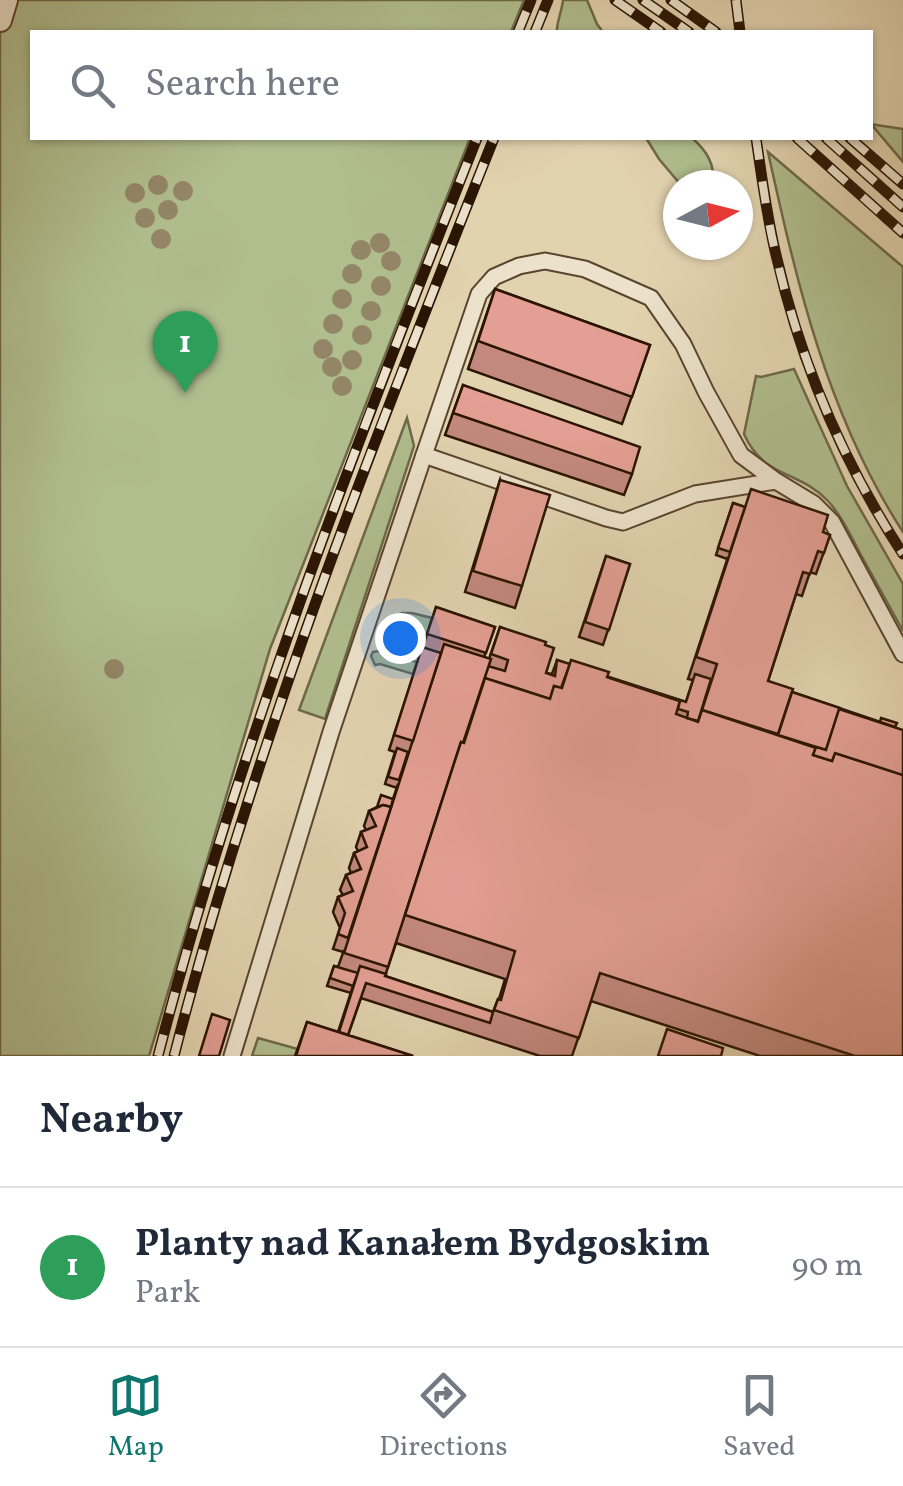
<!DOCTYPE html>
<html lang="en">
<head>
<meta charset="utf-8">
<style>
	:root { --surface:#fff; --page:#f6f6f7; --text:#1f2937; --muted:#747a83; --line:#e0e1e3; --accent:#0f766e }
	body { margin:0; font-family:Vollkorn,serif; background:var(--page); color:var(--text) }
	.compass { position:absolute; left:663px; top:170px; width:90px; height:90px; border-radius:50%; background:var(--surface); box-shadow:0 2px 8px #0004; rotate:83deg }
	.you { position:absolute; left:400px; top:638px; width:35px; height:35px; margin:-25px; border:8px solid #fff; border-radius:50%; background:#1a73e8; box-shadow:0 0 0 15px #1a73e833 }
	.badge { display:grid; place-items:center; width:65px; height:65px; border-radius:50%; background:var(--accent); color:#fff; font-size:32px; font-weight:700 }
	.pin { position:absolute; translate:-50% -82px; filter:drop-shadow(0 2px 5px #0008) }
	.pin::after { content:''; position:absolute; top:52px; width:35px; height:30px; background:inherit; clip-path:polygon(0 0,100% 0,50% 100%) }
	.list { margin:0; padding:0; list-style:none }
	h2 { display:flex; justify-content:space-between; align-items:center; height:130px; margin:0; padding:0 40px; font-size:42px }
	h2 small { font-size:32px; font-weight:400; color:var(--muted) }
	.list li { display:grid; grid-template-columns:65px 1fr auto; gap:30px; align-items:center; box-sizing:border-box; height:160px; padding:0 40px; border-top:2px solid var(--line) }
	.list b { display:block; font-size:38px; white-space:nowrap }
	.list p { margin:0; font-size:32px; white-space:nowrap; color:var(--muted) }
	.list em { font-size:32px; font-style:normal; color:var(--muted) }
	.icon { flex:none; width:55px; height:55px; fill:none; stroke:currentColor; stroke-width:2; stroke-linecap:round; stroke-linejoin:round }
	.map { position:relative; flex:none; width:903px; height:1056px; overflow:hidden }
	.search { position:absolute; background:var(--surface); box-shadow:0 2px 8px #0004; left:30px; right:30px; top:30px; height:110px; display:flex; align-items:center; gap:25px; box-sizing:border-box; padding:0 35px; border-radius:0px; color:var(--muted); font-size:38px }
	.sheet { height:290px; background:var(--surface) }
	nav { display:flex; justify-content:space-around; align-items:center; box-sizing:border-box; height:140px; border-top:2px solid var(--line); background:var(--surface); font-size:28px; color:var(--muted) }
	nav a { display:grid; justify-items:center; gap:5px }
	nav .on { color:var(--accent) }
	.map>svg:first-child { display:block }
	.green { fill:#b0bd8d; stroke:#6e6848; stroke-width:2.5 }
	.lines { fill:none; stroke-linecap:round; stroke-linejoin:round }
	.service-casing { stroke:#59442e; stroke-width:19 }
	.pedestrian-casing { stroke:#59442e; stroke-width:26 }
	.service { stroke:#ece2cb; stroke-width:15 }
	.pedestrian { stroke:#ece2cb; stroke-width:22 }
	.rail-casing { stroke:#2b1403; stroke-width:11 }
	.rail { stroke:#ece2cb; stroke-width:8; stroke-dasharray:22; stroke-linecap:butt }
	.tree { fill:#938667 }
	.wall { fill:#c3897e; stroke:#2b1403; stroke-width:2.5; fill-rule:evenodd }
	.building { fill:#e39f93; stroke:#2b1403; stroke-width:2.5 }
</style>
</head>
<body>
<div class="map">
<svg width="903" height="1056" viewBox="0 0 903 1056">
	<rect width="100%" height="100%" fill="#e2d3af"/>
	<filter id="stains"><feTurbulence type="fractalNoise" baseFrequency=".002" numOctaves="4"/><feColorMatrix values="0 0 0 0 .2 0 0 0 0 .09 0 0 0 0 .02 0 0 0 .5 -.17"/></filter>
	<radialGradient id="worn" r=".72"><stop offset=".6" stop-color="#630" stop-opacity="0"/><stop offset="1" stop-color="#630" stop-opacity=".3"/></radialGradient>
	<g class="green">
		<polygon points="0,0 524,0 511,32 32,32 32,138 470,138 270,649 149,1056 0,1056"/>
		<path d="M 563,0 L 587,0 L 597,24 L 603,32 L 557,32 C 556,24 562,11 563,0 Z"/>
		<polygon points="870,124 903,129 903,162 871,124"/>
		<path d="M 646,138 L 692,138 C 707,151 715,164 713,184 L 681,185 L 659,159 Z"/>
		<path d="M 768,152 L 903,267 L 903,532 C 828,417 797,284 768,152 Z"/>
		<path d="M 794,369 L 847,486 L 903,584 L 903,631 C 889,606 875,580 861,555 C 851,537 842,516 828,501 C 797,469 764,479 744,434 L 756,376 L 761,377 Z"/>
		<polygon points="407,418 414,446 325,719 299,710"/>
		<polygon points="402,613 412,613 432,618 422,650 383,637 380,628 386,621"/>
		<polygon points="379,651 417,662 413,674 380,664 375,665 371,656 373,652"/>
		<polygon points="258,1038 298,1049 296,1056 252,1056"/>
	</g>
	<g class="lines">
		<g class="service-casing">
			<g id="service">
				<polyline points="776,481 695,494 623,522 606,518 424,455 479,294 494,277 519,266 545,261 585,269 651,298 683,344 706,392 741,455 776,481 814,504 832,522 903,654"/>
				<polyline points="232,1056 331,732 424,455"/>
			</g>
		</g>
		<g class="pedestrian-casing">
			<polyline id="pedestrian" points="0,20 6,0"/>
		</g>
		<use href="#service" class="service"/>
		<use href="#pedestrian" class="pedestrian"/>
		<g class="rail-casing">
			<g id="rail">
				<polyline points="615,0 661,32"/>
				<polyline points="643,0 689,32"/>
				<polyline points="671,0 716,32"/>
				<polyline points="736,0 740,32"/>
				<polyline points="518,32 531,0"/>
				<polyline points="535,32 548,0"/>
				<path d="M 756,138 C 762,178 767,219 777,259 C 801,363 844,464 903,554"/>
				<polyline points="797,138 903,233"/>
				<polyline points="826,138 903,207"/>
				<polyline points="850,138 903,184"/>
				<path d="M 158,1056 C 240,741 358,439 477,138"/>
				<path d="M 174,1056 C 255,742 374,439 494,138"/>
			</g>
		</g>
		<use href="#rail" class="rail"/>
	</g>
	<g class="tree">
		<circle cx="158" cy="185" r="10"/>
		<circle cx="183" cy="191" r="10"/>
		<circle cx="135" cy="193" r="10"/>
		<circle cx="168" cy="210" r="10"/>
		<circle cx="145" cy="218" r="10"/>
		<circle cx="161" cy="239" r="10"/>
		<circle cx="380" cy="243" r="10"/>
		<circle cx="361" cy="250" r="10"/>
		<circle cx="391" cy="261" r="10"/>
		<circle cx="352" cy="274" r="10"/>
		<circle cx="381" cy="286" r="10"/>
		<circle cx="342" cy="299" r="10"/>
		<circle cx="371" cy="311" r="10"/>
		<circle cx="333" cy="324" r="10"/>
		<circle cx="362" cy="335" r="10"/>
		<circle cx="323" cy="349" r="10"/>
		<circle cx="352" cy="360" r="10"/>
		<circle cx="332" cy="367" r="10"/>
		<circle cx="342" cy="386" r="10"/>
		<circle cx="114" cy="669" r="10"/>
	</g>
	<g class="wall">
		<polygon points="495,289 650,345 622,424 468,369"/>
		<polygon points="463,385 632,474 624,495 445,435"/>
		<polygon points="500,480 522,586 515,608 465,592"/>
		<path d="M 733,503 L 830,535 L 816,574 L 810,572 L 802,596 L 796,594 L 768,681 L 792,692 L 895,727 L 903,1056 L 760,1056 L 591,1001 L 572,1056 L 540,1056 L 361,998 L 348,1035 L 413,1056 L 295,1056 L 307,1022 L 338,1032 L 354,983 L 351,993 L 327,986 L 334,966 L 338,967 L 344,950 L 343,952 L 333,949 L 340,928 L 333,912 L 338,897 L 343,895 L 340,890 L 346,875 L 351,873 L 349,868 L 354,853 L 358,851 L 356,847 L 361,832 L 366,830 L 364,826 L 369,811 L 393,799 L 398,784 L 397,788 L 385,784 L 395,752 L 389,750 L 436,607 L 495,627 L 484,657 L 489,659 L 500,627 L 545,645 L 546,673 L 552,674 L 557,660 L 686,702 L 693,680 L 688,679 L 728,557 L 727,559 L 716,555 ZM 396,943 L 505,979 L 499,999 L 498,999 L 493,1012 L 385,976 Z"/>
		<polygon points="606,556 630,564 603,645 579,637"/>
	</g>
	<g class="building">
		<polygon points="495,289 650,345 632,397 478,341"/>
		<polygon points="463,385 640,447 632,474 453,413"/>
		<polygon points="500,480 550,495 522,586 473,571"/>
		<polygon points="751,489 828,515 823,532 830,535 824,553 818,551 810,574 803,572 768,681 793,689 778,734 702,710 717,664 696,657"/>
		<polygon points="733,503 745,507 730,552 718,548"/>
		<polygon points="606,556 630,564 609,630 585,622"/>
		<polygon points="436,607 495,627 486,653 427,634"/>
		<polygon points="500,627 546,642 545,645 554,648 546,673 555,676 557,660 570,664 561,688 554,686 550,699 485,678 481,690 488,666 505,671 508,660 491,654"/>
		<polygon points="444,644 491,659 463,743 461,742 459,748 388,967 344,953"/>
		<polygon points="422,647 441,653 413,741 394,735"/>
		<polygon points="571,660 609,672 607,677 680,701 676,714 698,722 702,710 816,748 813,755 832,761 835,753 903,775 903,1056 855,1056 600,973 579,1038 494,1010 498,999 501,1000 515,951 405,915 461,742 464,743 485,678 550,699 554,686 562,688"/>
		<polygon points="695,674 711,679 698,721 687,718 688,712 678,709 680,701 607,677 686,702"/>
		<polygon points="792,692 840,708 826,750 778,735"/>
		<polygon points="839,709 903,730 903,775 835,753 832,761 813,755 816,747 826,750"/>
		<polygon points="881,718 897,723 895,727 880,722"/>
		<polygon points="397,748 408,752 399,780 388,777"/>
		<polygon points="381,795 393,799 391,807 383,805 377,807"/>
		<polygon points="383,805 391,807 348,938 338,934 345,913 338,897 353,891 346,875 361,869 354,853 367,847 361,832 376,826 369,811"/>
		<polygon points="334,966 358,973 353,986 330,978"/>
		<polygon points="360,966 386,974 385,976 493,1012 490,1023 366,983 348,1035 339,1032"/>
		<polygon points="212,1014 230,1020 219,1056 199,1056"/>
		<polygon points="307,1022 413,1056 296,1056"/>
		<polygon points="667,1029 723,1048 721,1056 658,1056"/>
	</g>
	<rect width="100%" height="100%" filter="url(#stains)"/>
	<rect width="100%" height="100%" fill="url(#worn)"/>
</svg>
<svg class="compass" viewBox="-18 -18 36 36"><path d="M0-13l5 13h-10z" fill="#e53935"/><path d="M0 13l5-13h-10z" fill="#747a83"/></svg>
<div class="you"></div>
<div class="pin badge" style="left:185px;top:393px;background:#2e9e5b">1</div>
<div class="search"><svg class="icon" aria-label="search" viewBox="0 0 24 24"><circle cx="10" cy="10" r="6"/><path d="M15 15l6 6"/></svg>Search here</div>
</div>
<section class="sheet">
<h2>Nearby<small></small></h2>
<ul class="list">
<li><span class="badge" style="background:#2e9e5b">1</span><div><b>Planty nad Kanałem Bydgoskim</b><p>Park</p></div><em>90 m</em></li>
</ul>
</section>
<nav>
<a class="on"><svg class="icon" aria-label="map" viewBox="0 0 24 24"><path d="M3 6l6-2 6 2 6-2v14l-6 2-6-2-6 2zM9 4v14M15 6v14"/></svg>Map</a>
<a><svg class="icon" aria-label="directions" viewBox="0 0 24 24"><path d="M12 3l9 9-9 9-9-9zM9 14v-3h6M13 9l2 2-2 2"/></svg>Directions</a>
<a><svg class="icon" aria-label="saved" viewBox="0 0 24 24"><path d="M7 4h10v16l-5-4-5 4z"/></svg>Saved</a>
</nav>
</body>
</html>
